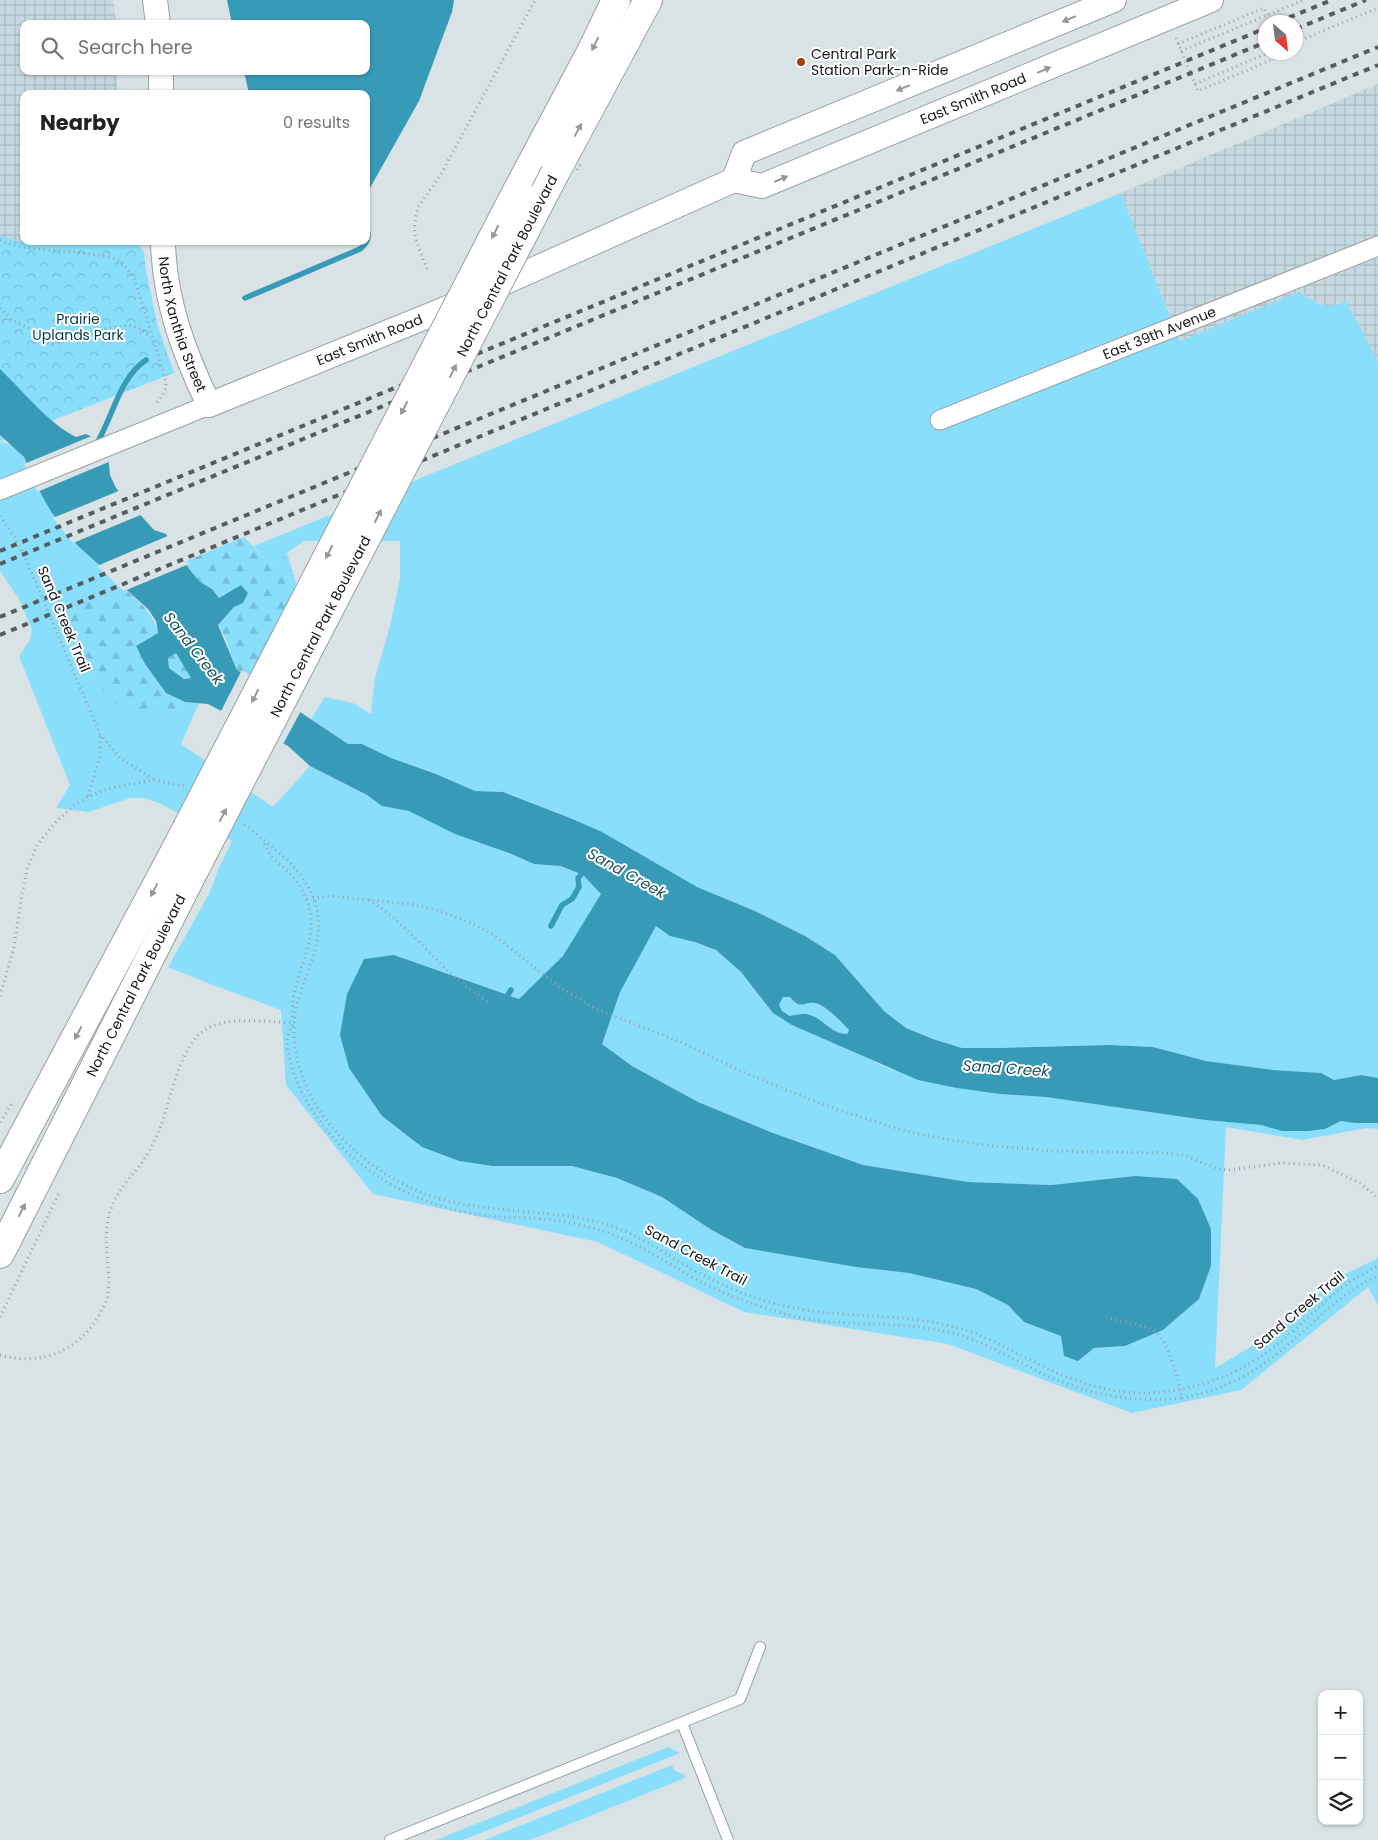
<!DOCTYPE html>
<html lang="en">
<head>
<meta charset="utf-8">
<style>
	:root { --surface:#fff; --page:#f2f2f2; --text:#222; --muted:#767676; --line:#e0e0e0 }
	body { margin:0; font-family:Poppins,sans-serif; background:var(--page); color:var(--text) }
	.controls { position:absolute; right:15px; bottom:15px; display:grid; overflow:hidden; border-radius:10px; box-shadow:0 1px 4px #0004 }
	.controls button { width:45px; height:45px; display:grid; place-items:center; padding:0; border:0; border-bottom:1px solid var(--line); background:var(--surface); color:var(--text); font:25px sans-serif }
	.compass { position:absolute; left:1258px; top:15px; width:45px; height:45px; border-radius:50%; background:var(--surface); box-shadow:0 1px 4px #0004; rotate:152deg }
	.list { margin:0; padding:0; list-style:none }
	h2 { display:flex; justify-content:space-between; align-items:center; height:65px; margin:0; padding:0 20px; font-size:21px }
	h2 small { font-size:16px; font-weight:400; color:var(--muted) }
	.icon { flex:none; width:28px; height:28px; fill:none; stroke:currentColor; stroke-width:2; stroke-linecap:round; stroke-linejoin:round }
	.map { position:relative; flex:none; width:1378px; height:1840px; overflow:hidden }
	.search { position:absolute; background:var(--surface); box-shadow:0 1px 4px #0004; left:20px; top:20px; width:350px; height:55px; display:flex; align-items:center; gap:12px; box-sizing:border-box; padding:0 18px; border-radius:10px; color:var(--muted); font-size:19px }
	.panel { position:absolute; background:var(--surface); box-shadow:0 1px 4px #0004; left:20px; top:90px; width:350px; height:155px; border-radius:10px }
	.map>svg:first-child { display:block }
	.industrial { fill:url(#industrial-grid) }
	.grass { fill:#89defb; fill-rule:evenodd }
	.forest { fill:url(#forest-firs) }
	.park { fill:url(#park-crowns) }
	.water { fill:#379bb8; fill-rule:evenodd }
	.pier { fill:#d9e3e6 }
	.lines { fill:none; stroke-linecap:round; stroke-linejoin:round }
	.stream { stroke:#379bb8; stroke-width:5.5 }
	.service-casing { stroke:#98a1a5; stroke-width:12 }
	.minor-casing { stroke:#98a1a5; stroke-width:21 }
	.tertiary-casing { stroke:#98a1a5; stroke-width:26 }
	.secondary-casing { stroke:#98a1a5; stroke-width:30 }
	.path { stroke:#9aa2a4; stroke-width:3; stroke-dasharray:1 4; stroke-linecap:butt }
	.service { stroke:#fff; stroke-width:10 }
	.minor { stroke:#fff; stroke-width:19 }
	.tertiary { stroke:#fff; stroke-width:24 }
	.secondary { stroke:#fff; stroke-width:28 }
	.rail { stroke:#575d5f; stroke-width:4; stroke-dasharray:6 6; stroke-linecap:butt }
	.secondary-bridge-casing { stroke:#98a1a5; stroke-width:30; stroke-linecap:butt }
	.path-bridge { stroke:#9aa2a4; stroke-width:3; stroke-dasharray:1 4; stroke-linecap:butt }
	.secondary-bridge { stroke:#fff; stroke-width:28 }
	.oneway { fill:#959798 }
	.poi-dot { fill:#a33f0e; stroke:#fff; stroke-width:2 }
	.labels { text-anchor:middle; dominant-baseline:central; stroke-width:4; stroke-linejoin:round; paint-order:stroke }
	.poi-label { font-size:14px; fill:#141819; stroke:#fff; text-anchor:start }
	.street-label { font-size:14px; fill:#141819; stroke:#fff }
	.park-label { font-size:14px; fill:#013e4e; stroke:#fff }
	.water-label { font-size:15px; font-style:italic; fill:#1a5060; stroke:#fff }
</style>
</head>
<body>
<div class="map">
<svg width="1378" height="1840" viewBox="0 0 1378 1840">
	<defs>
		<pattern id="industrial-grid" width="8" height="8" patternUnits="userSpaceOnUse" patternTransform="scale(1.25)"><rect width="8" height="8" fill="#c7d9e0"/><path d="M0 4h8M4 0v8" fill="none" stroke="#aabac0"/></pattern>
		<pattern id="forest-firs" width="22" height="20" patternUnits="userSpaceOnUse" patternTransform="scale(1.25)"><rect width="22" height="20" fill="#89defb"/><path d="M5 1l3.5 6h-7zM16 11l3.5 6h-7z" fill="#75bed7"/></pattern>
		<pattern id="park-crowns" width="20" height="18" patternUnits="userSpaceOnUse" patternTransform="scale(1.25)"><rect width="20" height="18" fill="#89defb"/><path d="M2 6a3 3 0 1 1 6 0M12 15a3 3 0 1 1 6 0" fill="none" stroke="#75bed7"/></pattern>
	</defs>
	<rect width="100%" height="100%" fill="#d9e3e6"/>
	<g class="industrial">
		<polygon points="0,0 113,0 116,24 24,24 24,71 117,71 117,94 24,94 24,241 16,241 0,235"/>
		<polygon points="1378,84 1378,361 1346,301 1329,307 1314,301 1299,292 1180,341 1121,193"/>
	</g>
	<g class="grass">
		<path d="M 1121,193 L 1180,341 L 1299,292 C 1316,303 1326,311 1346,301 L 1378,361 L 1378,1078 L 1361,1075 L 1334,1080 L 1321,1073 L 1273,1070 L 1206,1061 L 1153,1047 L 1109,1045 L 1000,1048 L 962,1048 L 933,1039 L 906,1028 L 884,1011 L 835,955 L 805,936 L 755,911 L 697,887 L 570,818 L 503,792 L 475,791 L 436,774 L 391,758 L 362,744 L 348,744 L 311,719 L 325,697 L 353,703 L 371,714 L 375,678 L 390,626 L 400,578 L 400,541 L 304,541 L 287,553 L 278,564 L 267,561 L 254,546 Z"/>
		<path d="M 0,441 L 13,446 L 24,457 L 42,496 L 78,546 L 124,588 L 63,614 L 91,676 L 172,711 L 185,702 L 199,703 L 181,744 L 273,807 L 310,766 L 367,795 L 382,806 L 409,811 L 534,864 L 561,866 L 583,875 L 601,894 L 695,942 L 716,950 L 741,972 L 773,1013 L 890,1069 L 1000,1094 L 1046,1097 L 1205,1120 L 1261,1125 L 1283,1131 L 1309,1131 L 1325,1129 L 1341,1121 L 1355,1123 L 1378,1123 L 1378,1129 L 1367,1128 L 1302,1140 L 1226,1127 L 1215,1368 L 1274,1333 L 1337,1278 L 1378,1258 L 1378,1305 L 1368,1287 L 1241,1390 L 1132,1413 L 948,1344 L 744,1312 L 598,1242 L 373,1194 L 286,1085 L 281,1010 L 210,984 L 168,967 L 209,894 L 219,868 L 232,841 L 157,802 L 144,798 L 130,798 L 89,812 L 56,808 L 70,785 L 19,656 L 30,640 L 32,629 L 19,599 L 0,571 ZM 394,955 L 519,999 L 602,1044 L 632,1066 L 698,1102 L 773,1133 L 862,1165 L 968,1182 L 1051,1185 L 1135,1176 L 1211,1266 L 1199,1299 L 1163,1330 L 1125,1346 L 1094,1348 L 1024,1322 L 1008,1305 L 976,1289 L 909,1273 L 856,1267 L 745,1248 L 710,1229 L 662,1197 L 617,1178 L 572,1166 L 492,1166 L 459,1161 L 422,1147 L 382,1116 Z"/>
		<path d="M 782,997 L 790,997 C 802,1012 805,999 818,1004 C 827,1007 843,1023 849,1030 L 847,1034 C 829,1034 820,1013 803,1014 C 799,1014 794,1015 791,1016 L 782,1011 L 779,1005 Z"/>
		<polygon points="668,1747 680,1753 463,1840 436,1840"/>
		<polygon points="672,1765 675,1771 684,1774 685,1778 530,1840 484,1840"/>
	</g>
	<g class="forest">
		<polygon points="244,537 267,561 278,564 287,553 299,593 252,680 237,670 225,637 218,625 234,607 243,603 248,593 241,585 219,598 212,589 200,582 184,562"/>
		<path d="M 124,588 C 139,602 153,612 158,633 L 136,646 L 145,664 L 166,693 L 185,702 L 172,711 L 142,712 L 112,702 L 91,676 L 63,613 Z"/>
		<polygon points="176,653 192,678 184,679 169,668 168,658"/>
	</g>
	<polygon class="park" points="0,235 16,241 31,242 136,241 144,252 146,271 157,323 174,373 0,441"/>
	<g class="water">
		<polygon points="227,0 454,0 452,12 419,101 366,195 366,94 249,94 244,71 366,71 366,24 232,24"/>
		<path d="M 0,369 C 24,392 47,422 76,437 L 86,434 L 107,444 L 110,475 L 116,488 L 154,530 L 166,534 L 190,570 L 200,582 L 212,589 L 219,598 L 241,585 L 248,593 L 243,603 L 234,607 L 218,625 L 237,670 L 348,744 L 362,744 L 391,758 L 436,774 L 475,791 L 503,792 L 570,818 L 602,832 L 697,887 L 755,911 L 805,936 L 835,955 L 884,1011 L 906,1028 L 933,1039 L 962,1048 L 1000,1048 L 1109,1045 L 1153,1047 L 1206,1061 L 1273,1070 L 1321,1073 L 1334,1080 L 1361,1075 L 1378,1078 L 1378,1123 L 1355,1123 L 1341,1121 L 1325,1129 L 1309,1131 L 1282,1131 L 1261,1125 L 1205,1120 L 1046,1097 L 1000,1094 L 957,1088 L 918,1080 L 792,1025 L 773,1013 L 741,972 L 716,950 L 695,942 L 670,936 L 656,926 L 620,992 L 602,1044 L 632,1066 L 698,1102 L 773,1133 L 863,1165 L 968,1182 L 1051,1185 L 1135,1176 L 1177,1179 L 1198,1199 L 1211,1229 L 1211,1266 L 1199,1299 L 1163,1330 L 1125,1346 L 1094,1348 L 1078,1361 L 1064,1356 L 1061,1336 L 1024,1322 L 1008,1305 L 976,1289 L 909,1273 L 856,1267 L 745,1248 L 710,1229 L 662,1197 L 617,1178 L 572,1166 L 492,1166 L 459,1161 L 422,1147 L 382,1116 L 349,1068 L 340,1035 L 347,994 L 364,959 L 394,955 L 519,999 L 563,956 L 601,894 L 583,875 L 561,866 L 534,864 L 509,853 L 455,834 L 409,811 L 382,806 L 367,795 L 310,766 L 288,746 L 208,704 L 185,702 L 166,693 L 145,664 L 136,646 L 158,633 L 156,621 L 148,609 L 78,546 L 52,513 L 42,496 L 24,457 L 0,435 ZM 176,653 L 191,678 L 184,679 L 169,668 L 168,658 ZM 783,997 L 790,997 C 802,1012 805,999 818,1004 C 827,1007 843,1023 849,1030 L 847,1034 C 829,1034 820,1013 803,1014 C 799,1014 794,1015 790,1016 L 782,1011 L 779,1005 Z"/>
	</g>
	<g class="pier">
		<polygon points="94,435 109,443 111,461 37,492 24,464"/>
		<polygon points="121,490 143,514 73,543 53,518"/>
		<polygon points="170,535 189,564 124,591 97,566"/>
		<polygon points="242,670 302,709 282,746 220,713"/>
	</g>
	<g class="lines">
		<g class="stream">
			<path d="M 245,298 L 360,249 C 368,243 370,236 366,227"/>
			<path d="M 96,445 C 113,417 119,378 146,360"/>
			<polyline points="551,926 562,905 572,899 579,887 578,878 586,869"/>
			<polyline points="504,1001 511,990"/>
		</g>
		<g class="service-casing">
			<g id="service">
				<polyline points="682,1723 728,1840"/>
				<polyline points="390,1840 740,1699 760,1647"/>
			</g>
		</g>
		<g class="minor-casing">
			<g id="minor">
				<path id="s1" d="M 940,420 L 1378,246"/>
				<polyline points="0,490 209,405"/>
			</g>
		</g>
		<g class="tertiary-casing">
			<g id="tertiary">
				<polyline points="155,0 158,24"/>
				<polyline points="161,94 161,71"/>
				<polyline points="734,180 744,153 1114,0"/>
				<path id="s2" d="M 163,241 C 164,300 184,353 209,405 L 445,309 L 734,180 L 762,186 L 1211,0"/>
			</g>
		</g>
		<g class="secondary-casing">
			<g id="secondary">
				<polyline points="555,173 648,0"/>
				<polyline points="518,189 593,48 616,0"/>
				<polyline points="0,1179 177,847"/>
				<path id="s3" d="M 0,1254 L 200,859"/>
			</g>
		</g>
		<g class="path">
			<polyline points="1176,38 1198,91 1283,55 1282,52"/>
			<polyline points="1296,42 1378,8"/>
			<polyline points="1178,44 1264,8 1267,15"/>
			<polyline points="1181,51 1304,0"/>
			<polyline points="1195,84 1270,52"/>
			<path d="M 0,240 C 31,254 65,248 97,255 C 104,256 113,257 119,261 C 126,265 130,273 134,279 L 157,350 L 166,383 L 166,388 L 162,396 L 155,405"/>
			<polyline points="427,269 418,246 414,229 418,207 440,176 535,0"/>
			<polyline points="0,308 13,321 33,330 45,342 51,344 82,338 107,328 129,325 139,328 151,337"/>
			<polyline points="0,516 15,538 27,562 100,734 120,758 153,779"/>
			<polyline points="88,796 100,756 100,734"/>
			<path d="M 245,824 C 264,842 290,858 304,880 C 336,929 307,962 296,1009 C 288,1048 303,1090 327,1121 C 353,1154 388,1180 428,1195 C 485,1215 547,1207 605,1224 C 639,1234 667,1255 697,1272 C 721,1285 747,1296 773,1303 C 836,1321 903,1310 965,1330 C 997,1340 1024,1358 1053,1371 C 1087,1387 1125,1396 1162,1392 C 1205,1387 1245,1371 1278,1344 C 1303,1324 1325,1299 1352,1280 C 1360,1275 1369,1271 1378,1266"/>
			<path d="M 264,844 C 267,848 269,853 272,857 C 282,867 294,875 301,888 C 330,940 287,971 293,1019"/>
			<polyline points="313,899 330,896 412,904 439,911 469,922 494,935 558,986 598,1010 683,1043 745,1073 802,1096 841,1111 905,1131 927,1136 985,1145 1050,1151 1168,1153 1186,1156 1218,1169 1229,1170 1282,1163 1322,1165 1360,1183 1378,1198"/>
			<path d="M 369,900 C 404,922 428,953 458,980 C 468,988 479,995 489,1003"/>
			<polyline points="0,996 14,947 22,894 27,869 37,845 55,823 72,807 87,797 111,788 153,780 184,786"/>
			<path d="M 293,1025 C 291,1029 288,1034 287,1039 C 286,1054 297,1085 305,1098 C 342,1166 414,1208 490,1216 C 507,1218 524,1217 542,1219 C 559,1220 576,1224 593,1228 C 632,1239 664,1261 699,1281 C 725,1295 753,1304 781,1313 C 838,1330 899,1318 956,1334 C 990,1344 1019,1363 1050,1377 C 1093,1396 1135,1403 1182,1398 C 1178,1380 1169,1341 1154,1331 C 1143,1324 1119,1321 1106,1318"/>
			<polyline points="0,1122 12,1104"/>
			<polyline points="0,1317 59,1193"/>
			<path d="M 0,1355 C 42,1367 82,1350 101,1311 C 104,1306 108,1300 108,1294 C 111,1269 103,1243 108,1219 C 114,1192 128,1182 143,1161 C 149,1152 156,1139 160,1128 C 171,1100 180,1042 208,1028 C 231,1016 268,1022 294,1023"/>
			<path d="M 1182,1398 C 1214,1392 1246,1378 1272,1358 C 1308,1330 1337,1294 1378,1276"/>
		</g>
		<use href="#service" class="service"/>
		<use href="#minor" class="minor"/>
		<use href="#tertiary" class="tertiary"/>
		<use href="#secondary" class="secondary"/>
		<g class="rail">
			<polyline points="1278,22 1332,0"/>
			<polyline points="1296,29 1366,0"/>
			<polyline points="0,551 1266,28"/>
			<polyline points="0,564 1266,42"/>
			<polyline points="0,617 1378,47"/>
			<polyline points="0,635 1378,65"/>
		</g>
		<g class="secondary-bridge-casing">
			<g id="secondary-bridge">
				<polyline points="177,847 518,189"/>
				<path id="s4" d="M 200,859 L 555,173"/>
			</g>
		</g>
		<polyline class="path-bridge" points="577,170 582,162"/>
		<use href="#secondary-bridge" class="secondary-bridge"/>
	</g>
	<defs><path id="oneway-solid" d="M-6-.8H1V-3.2L6.5 0L1 3.2V.8H-6Z" transform="scale(1.25)"/></defs>
	<g class="oneway">
		<use href="#oneway-solid" transform="translate(1069 19) rotate(157)"/>
		<use href="#oneway-solid" transform="translate(595 44) rotate(116)"/>
		<use href="#oneway-solid" transform="translate(1044 70) rotate(-23)"/>
		<use href="#oneway-solid" transform="translate(903 88) rotate(157)"/>
		<use href="#oneway-solid" transform="translate(578 130) rotate(-62)"/>
		<use href="#oneway-solid" transform="translate(781 179) rotate(-23)"/>
		<use href="#oneway-solid" transform="translate(495 232) rotate(117)"/>
		<use href="#oneway-solid" transform="translate(453 371) rotate(-63)"/>
		<use href="#oneway-solid" transform="translate(404 408) rotate(117)"/>
		<use href="#oneway-solid" transform="translate(378 516) rotate(-63)"/>
		<use href="#oneway-solid" transform="translate(329 552) rotate(117)"/>
		<use href="#oneway-solid" transform="translate(255 696) rotate(117)"/>
		<use href="#oneway-solid" transform="translate(223 815) rotate(-63)"/>
		<use href="#oneway-solid" transform="translate(154 890) rotate(118)"/>
		<use href="#oneway-solid" transform="translate(78 1033) rotate(118)"/>
		<use href="#oneway-solid" transform="translate(22 1210) rotate(-63)"/>
	</g>
	<circle class="poi-dot" cx="801" cy="62" r="5"/>
	<g class="labels">
		<g class="poi-label">
			<text x="811" y="54">Central Park<tspan x="811" dy="16">Station Park-n-Ride</tspan></text>
		</g>
		<g class="street-label">
			<text stroke="none"><textPath href="#s2" startOffset="1000">East Smith Road</textPath></text>
			<text stroke="none"><textPath href="#s4" startOffset="668">North Central Park Boulevard</textPath></text>
			<text stroke="none"><textPath href="#s2" startOffset="86">North Xanthia Street</textPath></text>
			<text stroke="none"><textPath href="#s1" startOffset="236">East 39th Avenue</textPath></text>
			<text stroke="none"><textPath href="#s2" startOffset="345">East Smith Road</textPath></text>
			<text transform="translate(64 619) rotate(67)">Sand Creek Trail</text>
			<text stroke="none"><textPath href="#s4" startOffset="262">North Central Park Boulevard</textPath></text>
			<text stroke="none"><textPath href="#s3" startOffset="301">North Central Park Boulevard</textPath></text>
			<text transform="translate(696 1255) rotate(28)">Sand Creek Trail</text>
			<text transform="translate(1299 1310) rotate(-40)">Sand Creek Trail</text>
		</g>
		<g class="park-label">
			<text x="78" y="319">Prairie<tspan x="78" dy="16">Uplands Park</tspan></text>
		</g>
		<g class="water-label">
			<text transform="translate(194 648) rotate(52)">Sand Creek</text>
			<text transform="translate(627 873) rotate(29)">Sand Creek</text>
			<text transform="translate(1006 1068) rotate(4)">Sand Creek</text>
		</g>
	</g>
</svg>
<div class="controls">
<button>+</button>
<button>−</button>
<button><svg class="icon" aria-label="layers" viewBox="0 0 24 24"><path d="M12 4l9 5-9 5-9-5zM3 14l9 5 9-5"/></svg></button>
</div>
<svg class="compass" viewBox="-18 -18 36 36"><path d="M0-13l5 13h-10z" fill="#e53935"/><path d="M0 13l5-13h-10z" fill="#767676"/></svg>
<div class="search"><svg class="icon" aria-label="search" viewBox="0 0 24 24"><circle cx="10" cy="10" r="6"/><path d="M15 15l6 6"/></svg>Search here</div>
<section class="panel">
<h2>Nearby<small>0 results</small></h2>
<ul class="list">
</ul>
</section>
</div>
</body>
</html>
